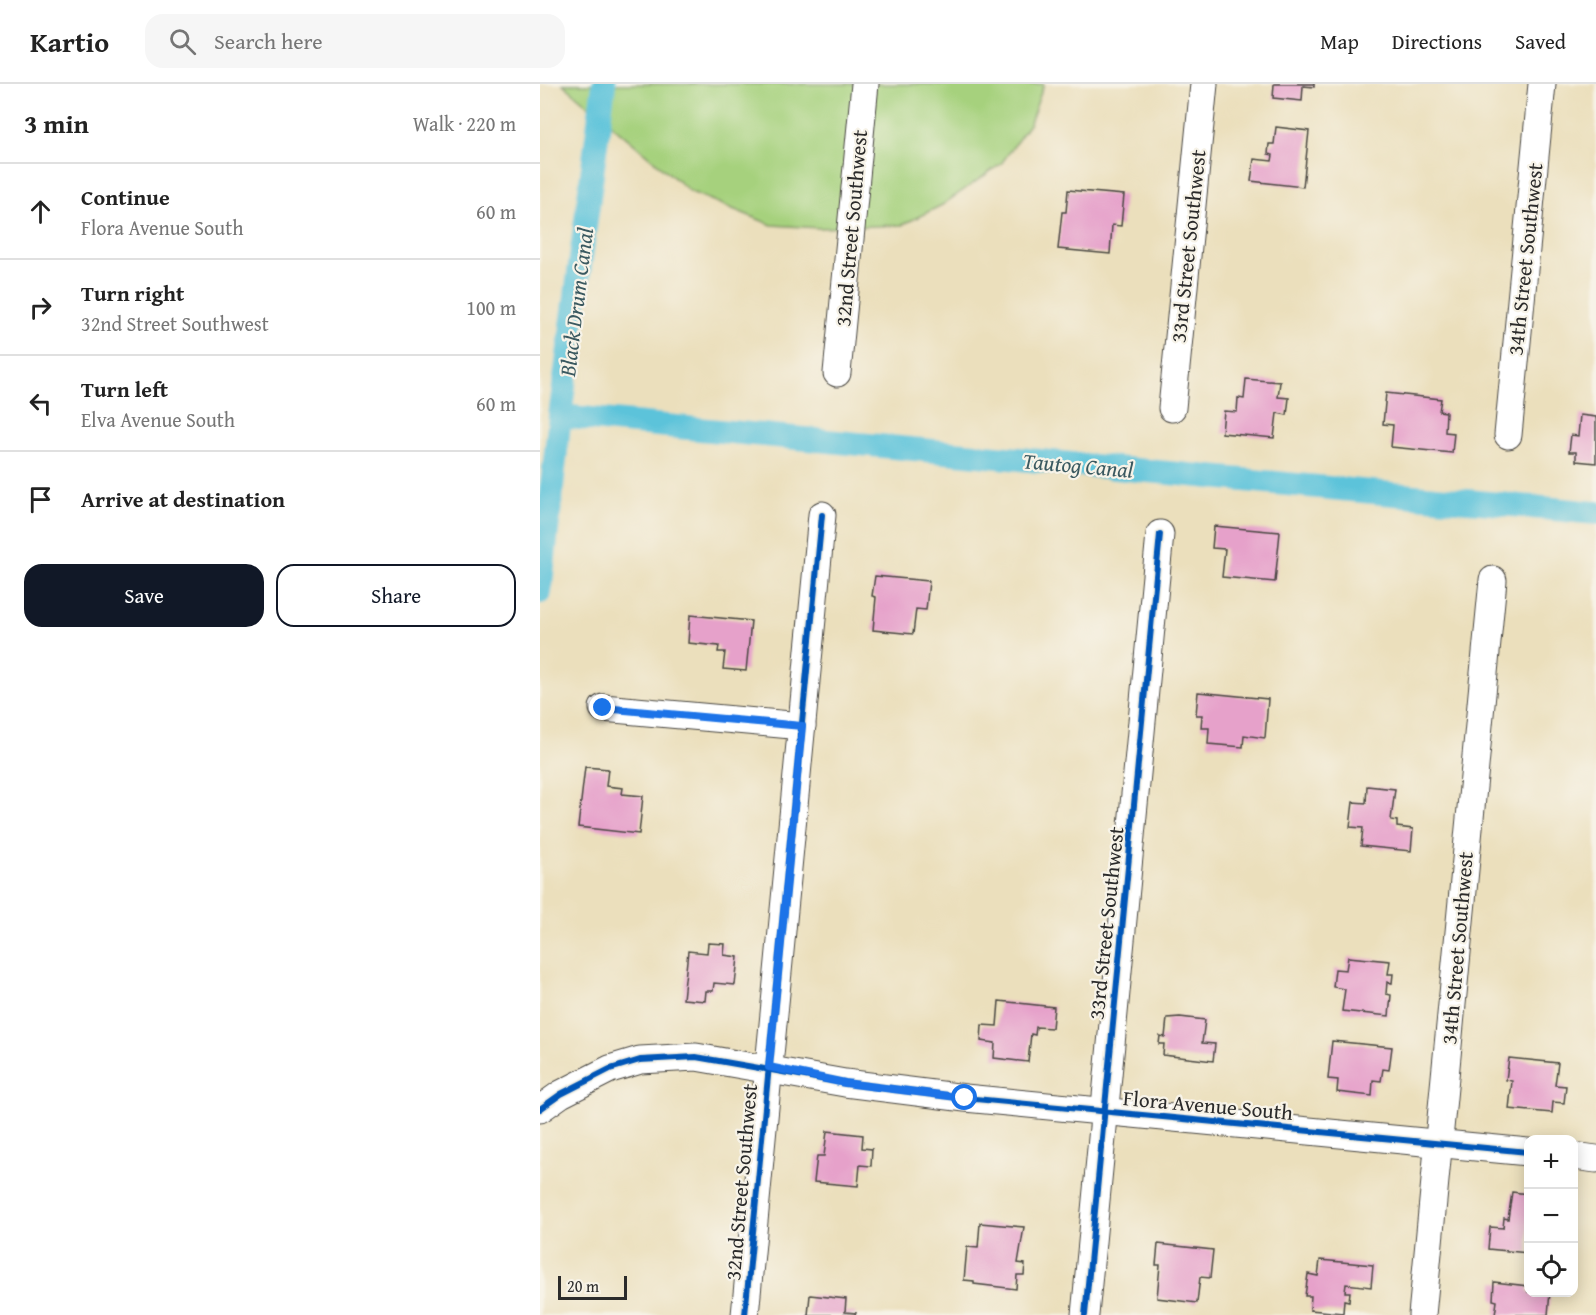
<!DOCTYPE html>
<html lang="en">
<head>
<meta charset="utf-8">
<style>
	:root { --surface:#fff; --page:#f6f6f6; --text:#222; --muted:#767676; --line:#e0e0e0; --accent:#111827 }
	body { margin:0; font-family:"Gentium Book Plus",serif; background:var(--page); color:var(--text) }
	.controls { position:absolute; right:18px; bottom:18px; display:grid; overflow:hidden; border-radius:12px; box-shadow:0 3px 15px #0003 }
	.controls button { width:54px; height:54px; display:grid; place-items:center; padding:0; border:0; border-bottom:2px solid var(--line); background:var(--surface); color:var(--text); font:30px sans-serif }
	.scale { position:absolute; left:18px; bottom:15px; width:69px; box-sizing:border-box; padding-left:6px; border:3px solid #2b2b2b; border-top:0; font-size:16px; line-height:21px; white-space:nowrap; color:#2b2b2b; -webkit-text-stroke:4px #f7f3e8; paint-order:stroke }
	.stop { position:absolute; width:18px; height:18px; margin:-14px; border:4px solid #1a73e8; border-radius:50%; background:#fff }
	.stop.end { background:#1a73e8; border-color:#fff; box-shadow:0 2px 6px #0008 }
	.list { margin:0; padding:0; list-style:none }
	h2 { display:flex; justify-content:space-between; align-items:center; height:78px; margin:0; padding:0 24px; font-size:26px }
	h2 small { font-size:20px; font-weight:400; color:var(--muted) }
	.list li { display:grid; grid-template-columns:39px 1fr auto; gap:18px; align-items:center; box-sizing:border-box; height:96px; padding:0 24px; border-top:2px solid var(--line) }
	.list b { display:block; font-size:22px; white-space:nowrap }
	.list p { margin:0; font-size:20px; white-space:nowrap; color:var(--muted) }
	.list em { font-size:20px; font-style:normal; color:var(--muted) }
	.actions { display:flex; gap:12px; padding:18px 24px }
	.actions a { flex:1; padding:14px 0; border:2px solid var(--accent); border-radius:18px; text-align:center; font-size:21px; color:var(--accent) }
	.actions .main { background:var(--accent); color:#fff }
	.icon { flex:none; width:33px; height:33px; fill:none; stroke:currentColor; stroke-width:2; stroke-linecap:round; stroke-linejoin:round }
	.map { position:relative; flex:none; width:1056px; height:1231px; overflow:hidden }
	header { display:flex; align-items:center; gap:36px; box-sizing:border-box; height:84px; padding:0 30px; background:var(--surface); border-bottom:2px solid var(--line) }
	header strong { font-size:28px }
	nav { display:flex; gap:33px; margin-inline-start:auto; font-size:21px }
	.search { width:420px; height:54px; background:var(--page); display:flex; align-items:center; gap:15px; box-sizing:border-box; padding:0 21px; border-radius:18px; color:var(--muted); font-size:22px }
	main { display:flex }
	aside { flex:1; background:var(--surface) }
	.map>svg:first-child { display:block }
	.green { fill:#a6d17d; stroke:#687e54; stroke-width:1.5 }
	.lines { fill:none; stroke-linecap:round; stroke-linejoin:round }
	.canal { stroke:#5cc3da; stroke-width:24 }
	.building { fill:#e6a1ca }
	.street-casing { stroke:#484641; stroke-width:29 }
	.street { stroke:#fff; stroke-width:27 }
	.cycleway-casing { stroke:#f7f3e8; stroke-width:10 }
	.cycleway { stroke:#0057b8; stroke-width:6 }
	.route { stroke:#1a73e8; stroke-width:8 }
	.labels { text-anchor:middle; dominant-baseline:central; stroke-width:4.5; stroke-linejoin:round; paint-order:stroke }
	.street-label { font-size:21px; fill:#2b2b2b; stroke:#f7f3e8 }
	.water-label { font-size:22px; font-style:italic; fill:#3a5960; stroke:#f7f3e8 }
</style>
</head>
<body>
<header>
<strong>Kartio</strong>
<div class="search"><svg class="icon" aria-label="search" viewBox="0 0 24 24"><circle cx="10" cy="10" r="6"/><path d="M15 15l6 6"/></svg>Search here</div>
<nav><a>Map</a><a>Directions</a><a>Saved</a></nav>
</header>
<main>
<aside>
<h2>3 min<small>Walk · 220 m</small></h2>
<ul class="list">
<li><svg class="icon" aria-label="ahead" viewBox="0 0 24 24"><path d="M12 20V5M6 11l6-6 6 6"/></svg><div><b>Continue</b><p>Flora Avenue South</p></div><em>60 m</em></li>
<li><svg class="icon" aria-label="right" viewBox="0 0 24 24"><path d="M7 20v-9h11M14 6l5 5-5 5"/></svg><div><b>Turn right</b><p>32nd Street Southwest</p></div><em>100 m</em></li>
<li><svg class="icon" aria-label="left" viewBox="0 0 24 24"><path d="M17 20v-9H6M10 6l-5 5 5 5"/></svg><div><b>Turn left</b><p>Elva Avenue South</p></div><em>60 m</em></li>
<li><svg class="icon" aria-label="arrive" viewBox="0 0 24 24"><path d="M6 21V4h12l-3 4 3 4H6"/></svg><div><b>Arrive at destination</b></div></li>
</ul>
<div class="actions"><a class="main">Save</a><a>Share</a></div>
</aside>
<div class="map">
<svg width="1056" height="1231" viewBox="0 0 1056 1231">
	<rect width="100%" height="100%" fill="#f7f3e8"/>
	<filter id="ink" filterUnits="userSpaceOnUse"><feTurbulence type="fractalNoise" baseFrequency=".0167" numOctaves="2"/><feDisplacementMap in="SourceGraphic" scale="12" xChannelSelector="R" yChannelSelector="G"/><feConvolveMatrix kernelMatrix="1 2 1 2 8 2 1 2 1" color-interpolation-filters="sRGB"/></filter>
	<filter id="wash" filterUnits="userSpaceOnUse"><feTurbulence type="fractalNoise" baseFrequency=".008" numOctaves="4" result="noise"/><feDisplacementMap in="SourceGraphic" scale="24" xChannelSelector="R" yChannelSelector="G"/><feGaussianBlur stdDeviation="1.35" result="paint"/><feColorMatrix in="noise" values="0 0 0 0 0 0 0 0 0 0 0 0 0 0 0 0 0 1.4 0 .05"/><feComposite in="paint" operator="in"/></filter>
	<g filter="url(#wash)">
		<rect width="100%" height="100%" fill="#ebdfbc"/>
		<polygon class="green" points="23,0 504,0 490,39 461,80 402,121 362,141 279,144 232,141 151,108"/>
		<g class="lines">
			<g class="canal">
				<polyline points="20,332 1056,429"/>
				<polyline points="0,508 20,332 64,0"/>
			</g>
		</g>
		<g id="blocks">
			<g class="building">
				<polygon points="734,0 774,0 774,3 763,2 762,17 733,14"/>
				<polygon points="736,43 769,47 763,103 711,97 714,75 732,77 733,71 728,70 729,60 734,60"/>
				<polygon points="528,106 584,111 581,142 572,141 570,170 518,165 522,128 526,128"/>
				<polygon points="706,295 740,298 738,313 749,314 747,331 737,329 734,354 682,349 684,327 697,328 698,314 704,315"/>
				<polygon points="846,309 901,315 899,327 906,328 905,348 914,349 912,369 851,363 853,341 843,340"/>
				<polygon points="1040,331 1056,333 1056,379 1036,377 1036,368 1029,368 1031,351 1038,352"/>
				<polygon points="674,442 740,448 735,498 682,493 685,465 672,464"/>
				<polygon points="335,492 389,497 386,526 376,525 373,550 333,546 336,513 332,512"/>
				<polygon points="150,531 211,537 206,587 183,585 185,568 178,568 179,562 148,559"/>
				<polygon points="658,608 728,615 725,654 704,651 703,663 668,660 669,644 661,644 662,631 656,631"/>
				<polygon points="45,683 68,685 66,702 83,704 82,710 103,712 99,750 38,743"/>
				<polygon points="827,702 855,705 851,736 857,737 857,743 873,745 871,767 821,762 823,744 810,743 813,718 826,719"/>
				<polygon points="168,859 185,860 184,871 198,873 195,901 174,899 173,907 166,907 165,917 143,915 148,867 167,869"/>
				<polygon points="808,873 850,877 848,890 853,890 852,899 847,898 846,910 851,911 849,932 802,927 805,905 793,903 795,885 806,886"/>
				<polygon points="459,917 514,923 512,944 496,943 495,951 491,950 488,978 454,974 455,959 441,957 442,941 457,942"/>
				<polygon points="640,933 665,936 662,959 675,960 673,977 623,971 624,960 619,960 620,952 625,953 627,934"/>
				<polygon points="792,957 852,963 849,986 843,985 841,997 833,996 832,1012 797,1008 798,996 788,995"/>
				<polygon points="969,974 1018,979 1015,1001 1026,1002 1024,1019 1013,1018 1012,1029 969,1025 972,997 966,996"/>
				<polygon points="287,1047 323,1051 322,1064 332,1065 331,1082 320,1081 318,1102 274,1098 277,1072 284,1072"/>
				<polygon points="972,1108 988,1110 988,1169 948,1165 950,1143 963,1144 964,1134 968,1135"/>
				<polygon points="440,1139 484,1143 478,1179 485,1180 484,1191 477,1191 476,1205 434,1200 434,1197 424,1196 427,1163 438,1164"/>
				<polygon points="618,1160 673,1166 670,1194 660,1193 657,1219 617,1214 620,1181 616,1181"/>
				<polygon points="780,1176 833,1181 831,1203 806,1200 805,1208 810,1208 809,1217 804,1216 803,1229 770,1226 771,1212 765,1212 768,1190 778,1192"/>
				<polygon points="954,1198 988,1202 988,1208 1010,1208 1008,1231 955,1231 957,1217 953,1216"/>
				<polygon points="270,1211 306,1215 305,1228 316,1229 315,1231 268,1231"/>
			</g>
		</g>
	</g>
	<g filter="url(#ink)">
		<use href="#blocks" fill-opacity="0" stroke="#484641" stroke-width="1.5"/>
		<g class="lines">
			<g class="street-casing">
				<g id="street">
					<polyline points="297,289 325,0"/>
					<polyline points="632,324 664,0"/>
					<polyline points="968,351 1002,0"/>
					<polyline points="63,624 262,642"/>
					<polyline points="0,1025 21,1010 70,985 100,976 156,973 305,999 425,1014 988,1068"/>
					<polyline points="1034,1072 1056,1075"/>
					<polyline points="205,1231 282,431"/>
					<polyline points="545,1231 620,450"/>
					<polyline points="882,1231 953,496"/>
				</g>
			</g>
			<use href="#street" class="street"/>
			<g class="cycleway-casing">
				<g id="cycleway">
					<polyline points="0,1025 21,1010 70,985 100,976 156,973 305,999 425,1014 988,1068"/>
					<polyline points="205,1231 282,431"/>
					<polyline points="545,1231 620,450"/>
				</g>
			</g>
			<use href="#cycleway" class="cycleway"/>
		</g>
	</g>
	<g class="lines" filter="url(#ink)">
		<polyline class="route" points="63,624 262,642 229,983 305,999 425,1014"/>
	</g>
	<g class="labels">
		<g class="street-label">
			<text transform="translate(311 144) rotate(-85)">32nd Street Southwest</text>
			<text transform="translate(648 162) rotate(-84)">33rd Street Southwest</text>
			<text transform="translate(985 175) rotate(-84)">34th Street Southwest</text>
			<text transform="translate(566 839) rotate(-84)">33rd Street Southwest</text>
			<text transform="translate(917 864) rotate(-85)">34th Street Southwest</text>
			<text transform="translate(668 1021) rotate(5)">Flora Avenue South</text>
			<text transform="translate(201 1098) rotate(-85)">32nd Street Southwest</text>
		</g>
		<g class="water-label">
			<text transform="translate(36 218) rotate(-83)">Black Drum Canal</text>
			<text transform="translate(538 381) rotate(5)">Tautog Canal</text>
		</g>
	</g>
</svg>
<div class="controls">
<button>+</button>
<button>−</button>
<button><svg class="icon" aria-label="locate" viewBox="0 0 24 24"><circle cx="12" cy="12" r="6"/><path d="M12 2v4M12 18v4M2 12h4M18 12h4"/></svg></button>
</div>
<div class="scale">20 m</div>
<div class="stop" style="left:425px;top:1014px"></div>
<div class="stop end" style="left:63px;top:624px"></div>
</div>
</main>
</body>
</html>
